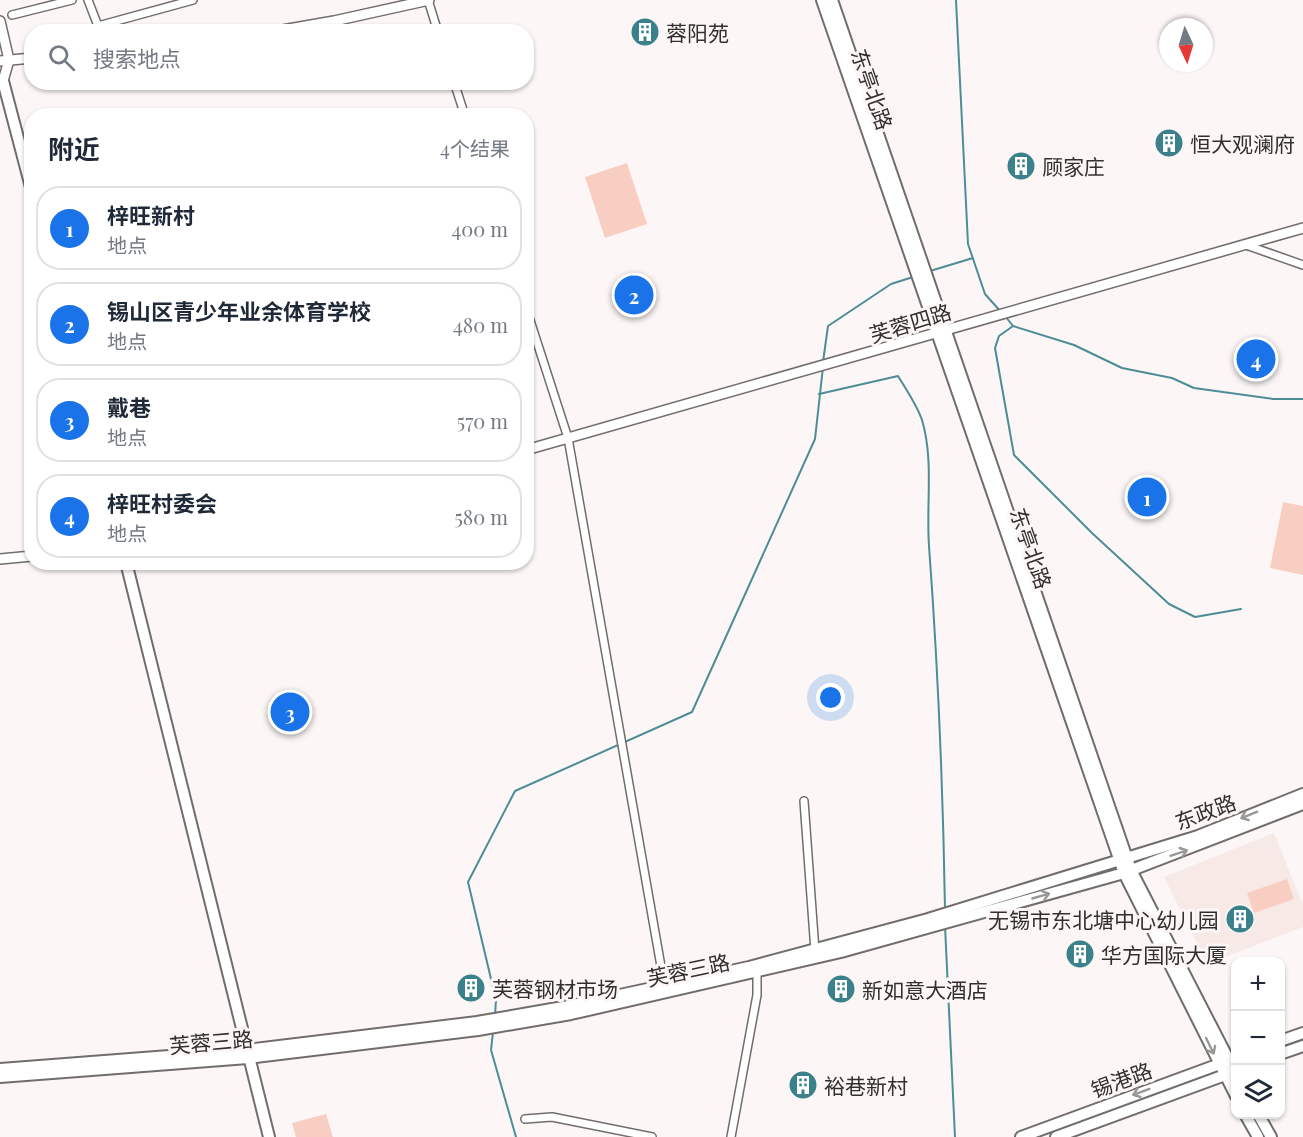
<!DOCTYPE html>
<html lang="zh">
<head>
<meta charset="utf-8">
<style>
	:root { --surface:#fff; --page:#f2f2f3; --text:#1f2937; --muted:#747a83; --line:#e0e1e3; --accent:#1a73e8 }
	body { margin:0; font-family:"Playfair Display","Noto Sans SC",serif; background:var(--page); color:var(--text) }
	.controls { position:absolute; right:18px; bottom:18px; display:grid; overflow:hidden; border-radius:12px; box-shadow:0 2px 4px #0004 }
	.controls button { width:54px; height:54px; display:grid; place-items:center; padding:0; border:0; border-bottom:2px solid var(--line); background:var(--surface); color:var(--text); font:30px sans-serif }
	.compass { position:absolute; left:1159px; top:18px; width:54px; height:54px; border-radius:50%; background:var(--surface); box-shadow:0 2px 4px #0004; rotate:176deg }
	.you { position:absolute; left:831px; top:698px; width:21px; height:21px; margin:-15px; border:4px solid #fff; border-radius:50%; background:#1a73e8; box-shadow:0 0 0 9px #1a73e833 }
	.badge { display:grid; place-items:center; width:39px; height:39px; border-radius:50%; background:var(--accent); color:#fff; font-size:20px; font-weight:700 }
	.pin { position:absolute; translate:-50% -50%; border:3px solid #fff; box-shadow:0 2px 6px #0006 }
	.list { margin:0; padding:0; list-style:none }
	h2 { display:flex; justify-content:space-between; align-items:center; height:78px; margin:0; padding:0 24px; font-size:26px }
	h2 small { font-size:20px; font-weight:400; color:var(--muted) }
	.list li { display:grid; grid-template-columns:39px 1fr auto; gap:18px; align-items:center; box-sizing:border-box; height:84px; margin:0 12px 12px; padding:0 12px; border:2px solid var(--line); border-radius:24px }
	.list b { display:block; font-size:22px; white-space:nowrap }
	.list p { margin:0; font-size:20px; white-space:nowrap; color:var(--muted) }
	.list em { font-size:20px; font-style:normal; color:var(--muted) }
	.icon { flex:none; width:33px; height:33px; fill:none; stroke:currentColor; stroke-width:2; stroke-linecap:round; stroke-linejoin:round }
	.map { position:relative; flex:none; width:1303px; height:1137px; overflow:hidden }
	.search { position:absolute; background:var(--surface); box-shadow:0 2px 4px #0004; left:24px; top:24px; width:510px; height:66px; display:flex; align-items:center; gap:15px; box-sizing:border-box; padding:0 21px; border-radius:24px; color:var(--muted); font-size:22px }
	.panel { position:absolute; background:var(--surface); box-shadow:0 2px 4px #0004; left:24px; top:108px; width:510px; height:462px; border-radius:24px }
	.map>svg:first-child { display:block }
	.built { fill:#f7e9e5 }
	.green { fill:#f9cec2 }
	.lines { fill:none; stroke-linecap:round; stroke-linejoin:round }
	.stream { stroke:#4d8d96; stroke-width:2 }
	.minor-casing { stroke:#716d6b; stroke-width:10 }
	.tertiary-casing { stroke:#716d6b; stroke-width:12 }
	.secondary-casing { stroke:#716d6b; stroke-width:14 }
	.primary-casing { stroke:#716d6b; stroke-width:14 }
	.minor { stroke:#fff; stroke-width:7 }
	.tertiary { stroke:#fff; stroke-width:9 }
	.secondary { stroke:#fff; stroke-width:10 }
	.primary { stroke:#fff; stroke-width:10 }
	.oneway { stroke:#989897 }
	.labels { text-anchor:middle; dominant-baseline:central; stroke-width:6; stroke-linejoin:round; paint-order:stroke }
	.poi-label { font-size:21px; fill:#32302f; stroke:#fcf7f6; text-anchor:start }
	.street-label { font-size:21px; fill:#32302f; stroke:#fcf7f6 }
</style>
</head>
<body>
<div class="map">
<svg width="1303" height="1137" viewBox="0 0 1303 1137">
	<rect width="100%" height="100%" fill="#fcf7f6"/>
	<polygon class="built" points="1274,833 1303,905 1303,927 1207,964 1164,877"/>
	<g class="green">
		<polygon points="627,163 647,224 605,238 585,177"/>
		<polygon points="1283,502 1303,506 1303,575 1270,568"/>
		<polygon points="1287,879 1294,899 1254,913 1247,893"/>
		<polygon points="326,1114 333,1137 296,1137 292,1123"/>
	</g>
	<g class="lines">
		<g class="stream">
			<polyline points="956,0 968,244 985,294 1001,312"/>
			<polyline points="930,271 973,258"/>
			<polyline points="1005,316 1013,326 999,336 995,348 1014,455 1092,533 1169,604 1195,617 1241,609"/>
			<polyline points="1013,326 1074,345 1122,368 1172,378 1194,388 1273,399 1303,399"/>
			<polyline points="823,362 828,326 891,284 913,277"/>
			<path d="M 819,394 L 898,376 C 906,389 917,405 922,420 C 934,460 926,505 929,546 C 938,667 943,788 945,909"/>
			<polyline points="945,926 955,1137"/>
			<polyline points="495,1015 496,1000 468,882 515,791 692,712 815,439 823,367"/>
			<polyline points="493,1032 491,1050 516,1137"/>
		</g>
		<g class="minor-casing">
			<g id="minor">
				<polyline points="88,0 98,26 193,0"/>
				<polyline points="428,0 438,32"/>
				<polyline points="12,15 72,0"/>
				<polyline points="454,82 465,116"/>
				<polyline points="1246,245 1303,265"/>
				<polyline points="526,308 568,438 665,989"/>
				<polyline points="804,801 815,951"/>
				<polyline points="525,1119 552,1117 652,1137"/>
				<polyline points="731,1137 757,995 757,973"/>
			</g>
		</g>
		<g class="tertiary-casing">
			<g id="tertiary">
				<polyline points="0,21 9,60 3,81"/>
				<polyline points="271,32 334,21 429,0"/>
				<polyline points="0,61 32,58"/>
				<polyline points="526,450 1303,228"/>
				<polyline points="0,559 32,556"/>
			</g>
		</g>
		<g class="secondary-casing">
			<g id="secondary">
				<polyline points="822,0 1124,873 1236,1096"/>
				<polyline points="832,0 1131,870 1236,1074"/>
				<polyline points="3,81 32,191"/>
				<polyline points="126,562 269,1137"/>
				<polyline points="0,1069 247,1050 477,1022 569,1006 749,967 928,919 1198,836 1303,794"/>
				<polyline points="0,1077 248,1058 478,1030 571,1014 841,952 1124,873 1303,804"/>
				<polyline points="1245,1114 1258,1137"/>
				<polyline points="1258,1114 1271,1137"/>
			</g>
		</g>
		<g class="primary-casing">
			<g id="primary">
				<polyline points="1280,1041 1303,1033"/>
				<polyline points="1280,1054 1303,1046"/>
				<polyline points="1021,1137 1236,1058"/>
				<polyline points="1056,1137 1236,1071"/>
			</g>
		</g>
		<use href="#minor" class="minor"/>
		<use href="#tertiary" class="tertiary"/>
		<use href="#secondary" class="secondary"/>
		<use href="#primary" class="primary"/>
	</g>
	<defs><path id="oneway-shaft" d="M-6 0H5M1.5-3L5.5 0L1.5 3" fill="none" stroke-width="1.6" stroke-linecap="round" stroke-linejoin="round" transform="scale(1.5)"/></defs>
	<g class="oneway">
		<use href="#oneway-shaft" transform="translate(1249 815) rotate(158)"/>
		<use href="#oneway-shaft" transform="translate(1179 853) rotate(-19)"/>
		<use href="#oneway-shaft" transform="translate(1041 896) rotate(-16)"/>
		<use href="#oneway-shaft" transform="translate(1210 1046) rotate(64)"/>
		<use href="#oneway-shaft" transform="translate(1141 1092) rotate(160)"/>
	</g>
	<defs>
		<g id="building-disc" transform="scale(1.5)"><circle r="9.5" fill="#3b818c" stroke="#fcf7f6"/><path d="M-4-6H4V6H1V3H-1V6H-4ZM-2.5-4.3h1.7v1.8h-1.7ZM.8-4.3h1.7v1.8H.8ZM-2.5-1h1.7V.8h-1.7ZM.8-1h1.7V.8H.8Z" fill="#fff"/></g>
	</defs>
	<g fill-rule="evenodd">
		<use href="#building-disc" x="645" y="32"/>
		<use href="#building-disc" x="1169" y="143"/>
		<use href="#building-disc" x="1021" y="166"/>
		<use href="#building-disc" x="1240" y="919"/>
		<use href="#building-disc" x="1080" y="954"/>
		<use href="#building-disc" x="471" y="988"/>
		<use href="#building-disc" x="841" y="989"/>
		<use href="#building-disc" x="803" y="1085"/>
	</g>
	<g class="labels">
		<g class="poi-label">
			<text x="666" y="32">蓉阳苑</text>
			<text x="1190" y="143">恒大观澜府</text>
			<text x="1042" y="166">顾家庄</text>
			<text x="1219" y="919" text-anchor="end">无锡市东北塘中心幼儿园</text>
			<text x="1101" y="954">华方国际大厦</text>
			<text x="492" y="988">芙蓉钢材市场</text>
			<text x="862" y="989">新如意大酒店</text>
			<text x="824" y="1085">裕巷新村</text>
		</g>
		<g class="street-label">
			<text transform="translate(873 89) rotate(71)">东亭北路</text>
			<text transform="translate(910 322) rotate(-17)">芙蓉四路</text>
			<text transform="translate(1032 548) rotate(71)">东亭北路</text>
			<text transform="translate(1205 811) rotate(-20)">东政路</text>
			<text transform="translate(688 969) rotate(-12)">芙蓉三路</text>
			<text transform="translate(211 1041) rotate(-5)">芙蓉三路</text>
			<text transform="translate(1121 1079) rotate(-20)">锡港路</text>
		</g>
	</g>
</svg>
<div class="controls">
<button>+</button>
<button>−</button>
<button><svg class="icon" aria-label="layers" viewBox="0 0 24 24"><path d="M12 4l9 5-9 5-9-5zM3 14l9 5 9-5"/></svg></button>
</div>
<svg class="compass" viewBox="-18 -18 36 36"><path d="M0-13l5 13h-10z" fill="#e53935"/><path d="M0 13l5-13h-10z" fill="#747a83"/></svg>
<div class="you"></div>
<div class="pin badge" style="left:1147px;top:497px">1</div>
<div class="pin badge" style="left:634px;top:295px">2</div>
<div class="pin badge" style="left:290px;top:712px">3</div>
<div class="pin badge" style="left:1256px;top:359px">4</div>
<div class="search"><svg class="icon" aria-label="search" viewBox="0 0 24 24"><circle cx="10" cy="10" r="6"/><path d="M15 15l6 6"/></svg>搜索地点</div>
<section class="panel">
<h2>附近<small>4个结果</small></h2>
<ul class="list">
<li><span class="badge">1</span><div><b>梓旺新村</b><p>地点</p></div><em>400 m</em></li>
<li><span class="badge">2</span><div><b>锡山区青少年业余体育学校</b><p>地点</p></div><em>480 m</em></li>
<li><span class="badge">3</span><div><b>戴巷</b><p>地点</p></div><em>570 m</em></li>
<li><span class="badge">4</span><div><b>梓旺村委会</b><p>地点</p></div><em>580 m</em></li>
</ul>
</section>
</div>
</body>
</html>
